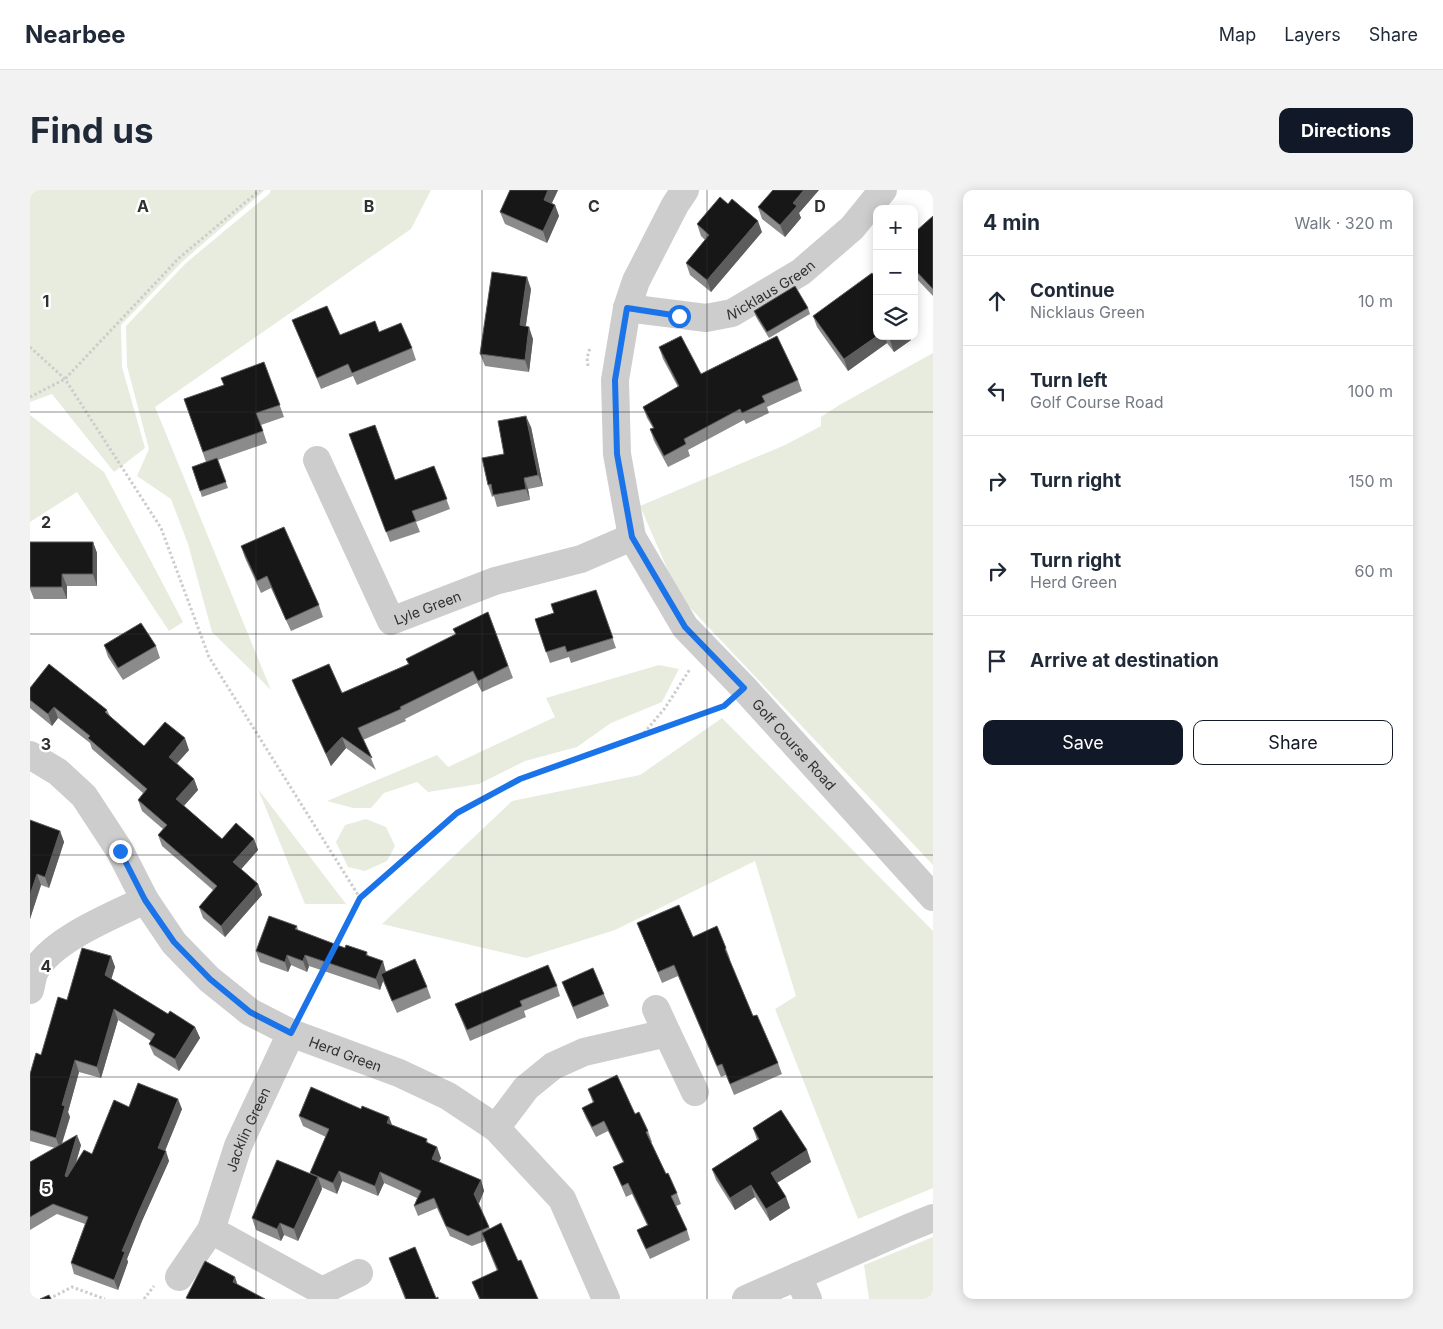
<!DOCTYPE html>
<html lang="en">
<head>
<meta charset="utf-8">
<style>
	:root { --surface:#fff; --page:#f2f2f3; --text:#1f2937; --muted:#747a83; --line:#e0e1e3; --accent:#111827 }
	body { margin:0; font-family:Inter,sans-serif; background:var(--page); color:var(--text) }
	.controls { position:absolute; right:15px; top:15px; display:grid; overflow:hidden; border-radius:10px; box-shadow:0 2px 12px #0003 }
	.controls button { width:45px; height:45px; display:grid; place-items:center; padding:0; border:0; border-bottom:1px solid var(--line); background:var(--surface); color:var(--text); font:25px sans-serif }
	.stop { position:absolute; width:15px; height:15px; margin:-11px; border:4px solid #1a73e8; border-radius:50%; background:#fff }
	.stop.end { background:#1a73e8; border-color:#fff; box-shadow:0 1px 5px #0008 }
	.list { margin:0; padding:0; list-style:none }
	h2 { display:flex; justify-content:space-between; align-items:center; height:65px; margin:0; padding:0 20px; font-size:21px }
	h2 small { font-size:16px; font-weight:400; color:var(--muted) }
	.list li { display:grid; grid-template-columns:32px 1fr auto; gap:15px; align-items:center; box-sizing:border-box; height:90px; padding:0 20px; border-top:1px solid var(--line) }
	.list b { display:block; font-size:19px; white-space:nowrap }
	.list p { margin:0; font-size:16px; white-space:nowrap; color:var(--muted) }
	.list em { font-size:16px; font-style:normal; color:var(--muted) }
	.actions { display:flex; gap:10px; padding:15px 20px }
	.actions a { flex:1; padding:11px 0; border:1px solid var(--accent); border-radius:10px; text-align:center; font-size:18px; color:var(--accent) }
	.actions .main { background:var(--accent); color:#fff }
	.icon { flex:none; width:28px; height:28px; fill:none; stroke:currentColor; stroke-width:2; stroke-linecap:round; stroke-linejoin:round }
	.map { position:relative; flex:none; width:903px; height:1109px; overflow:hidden; border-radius:10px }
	header { display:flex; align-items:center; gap:30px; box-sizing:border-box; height:70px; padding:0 25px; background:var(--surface); border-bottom:1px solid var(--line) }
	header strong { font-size:24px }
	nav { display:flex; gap:28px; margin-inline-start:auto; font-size:18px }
	.intro { display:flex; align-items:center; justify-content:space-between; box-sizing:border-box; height:120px; padding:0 30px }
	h1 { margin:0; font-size:35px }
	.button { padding:12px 22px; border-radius:10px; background:var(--accent); color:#fff; font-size:18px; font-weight:700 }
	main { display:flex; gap:30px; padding:0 30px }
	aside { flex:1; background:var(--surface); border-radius:10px; box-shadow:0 2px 12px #0003 }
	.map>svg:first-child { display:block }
	.green { fill:#e7ecdf }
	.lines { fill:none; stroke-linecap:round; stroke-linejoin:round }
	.path { stroke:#cdcdcd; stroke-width:3; stroke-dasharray:2.5 2.5; stroke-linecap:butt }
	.minor { stroke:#cdcdcd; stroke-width:28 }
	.wall { fill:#8b8b8b }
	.shaded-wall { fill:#5d5d5d }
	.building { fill:#171717; stroke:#5d5d5d }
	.route { stroke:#1a73e8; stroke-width:6 }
	.grid { fill:none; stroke:#303030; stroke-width:1; stroke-opacity:0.55 }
	.labels { text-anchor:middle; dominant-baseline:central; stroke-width:5; stroke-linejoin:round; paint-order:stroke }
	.street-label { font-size:14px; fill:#303030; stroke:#fff }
	.grid-label { font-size:16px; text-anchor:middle; font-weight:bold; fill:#303030; stroke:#fff; stroke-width:5; stroke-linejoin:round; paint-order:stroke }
</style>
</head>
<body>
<header>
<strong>Nearbee</strong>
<nav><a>Map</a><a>Layers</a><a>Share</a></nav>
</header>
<div class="intro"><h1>Find us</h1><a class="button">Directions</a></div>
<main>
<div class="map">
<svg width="903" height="1109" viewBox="0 0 903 1109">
	<rect width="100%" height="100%" fill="#fff"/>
	<g class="green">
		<polygon points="0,0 235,0 153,71 91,135 92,177 115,258 84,282 22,204 0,212"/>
		<polygon points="241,0 401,0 381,39 125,217 241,500 182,442 158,354 141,309 107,286 119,259 97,176 96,136 156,73 239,4"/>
		<polygon points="903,163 903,675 649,406 610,316 755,255 791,236 791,227 811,214"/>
		<polygon points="0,225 74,282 153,432 139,441 47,302 0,332"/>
		<polygon points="629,475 649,479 632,512 581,533 547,557 495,571 449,594 398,602 387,592 354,603 341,618 323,618 297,611 407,565 418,577 525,527 516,508"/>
		<polygon points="692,528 903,741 903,998 828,1029 745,819 766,806 725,671 585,740 496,768 352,734 482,611 610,585"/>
		<polygon points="228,599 316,714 275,714"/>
		<polygon points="336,629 356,637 365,656 357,671 335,681 318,677 306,652 315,635"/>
		<polygon points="903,1047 903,1109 839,1109 834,1075"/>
	</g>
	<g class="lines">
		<g class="path">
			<polyline points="0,157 35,189 131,338 179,467 330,708"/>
			<polyline points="558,176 557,168 560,158"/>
			<polyline points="0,207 35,189 149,68 230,0"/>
			<polyline points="614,543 635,518 660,479"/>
			<polyline points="304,758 330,708 427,623 490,589 694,516"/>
			<polyline points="273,818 295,777"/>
			<polyline points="19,1109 42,1097 75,1109"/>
			<polyline points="114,1109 124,1096"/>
		</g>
		<g class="minor">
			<path id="s1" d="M 655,0 L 645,15 L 606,91 L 597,118 L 585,190 L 587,264 L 602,347 L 655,437 L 714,498 L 903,707"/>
			<path id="s2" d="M 597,118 L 676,128 L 702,123 L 771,82 L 822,38 L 853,0"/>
			<path id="s3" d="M 287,270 L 361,431 L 465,391 L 551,369 L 602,347"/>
			<path id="s4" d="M 0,565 L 28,582 L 54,606 L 90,661 L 115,710 L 144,753 L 179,789 L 220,822 L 261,843 L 369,883 L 418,906 L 466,938 L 532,1009 L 576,1109"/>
			<path d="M 0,800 C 2,794 2,786 5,781 C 23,749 82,726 115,710"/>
			<polyline points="626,819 637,843"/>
			<polyline points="466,938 496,898 523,876 554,862 637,843 665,902"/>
			<polyline points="181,1040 292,1101 329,1083"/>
			<polyline points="768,1086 778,1109"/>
			<path id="s5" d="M 149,1087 L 181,1040 L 208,956 L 261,843"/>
			<polyline points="716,1109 878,1038 903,1028"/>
		</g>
	</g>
	<g class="wall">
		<polygon points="480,0 528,0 522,13 525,15 529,26 517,53 475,34 470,22"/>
		<polygon points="789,0 769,23 771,28 755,47 732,29 728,17"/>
		<polygon points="903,26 903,106 884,86 884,43"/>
		<polygon points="667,34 732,42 681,102 660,85 656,73 675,50 671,46"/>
		<polygon points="501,99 496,136 503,149 499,182 455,176 450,164"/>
		<polygon points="778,118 780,124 739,148 726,127 724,121"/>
		<polygon points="783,126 847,146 880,146 881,150 864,162 857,153 818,181 787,137"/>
		<polygon points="262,130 310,145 349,142 382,158 386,170 327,195 323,186 291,199"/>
		<polygon points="629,157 671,184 768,190 772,201 737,217 739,223 716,234 714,230 658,260 660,266 638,277 624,251 620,239 623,238 617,228 613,217 648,197 633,169"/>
		<polygon points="234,172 254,227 231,235 237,253 188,270 198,298 172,307 162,277 176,272 154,209 194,195"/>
		<polygon points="501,237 513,296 498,299 500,310 467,317 464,306 462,307 458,295 474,264"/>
		<polygon points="319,244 365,290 404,276 420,319 386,332 390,342 360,352"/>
		<polygon points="0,352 63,352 67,363 67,396 37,396 37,409 4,409 0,399"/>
		<polygon points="211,356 289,415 293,427 261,441 241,398 231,403 215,368"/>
		<polygon points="566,400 586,458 541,473 539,467 520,473 505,429 524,423"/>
		<polygon points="458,422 483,488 452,502 447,493 375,529 376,531 333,550 346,580 316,558 301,576 267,502 262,490 312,503 378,474 376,469 426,445 423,439"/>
		<polygon points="74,455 126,456 130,468 93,490 78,467"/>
		<polygon points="0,498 77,520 80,526 114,556 159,560 147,573 164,589 168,600 154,616 192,649 224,649 228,660 211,679 228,694 232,705 195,747 173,728 169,717 183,700 132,656 128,645 133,639 112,621 108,610 113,603 62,559 60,553 28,528 22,536 0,518"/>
		<polygon points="0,630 30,641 34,652 19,698 11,695 0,729"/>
		<polygon points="607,733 663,747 696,758 700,769 699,769 723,826 748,873 752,884 704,905 696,885 691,887 648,786 632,793"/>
		<polygon points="267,736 268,740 315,758 337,762 338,766 356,782 397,797 401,808 367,823 353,791 350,800 279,776 277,782 261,775 258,782 230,772 226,761"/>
		<polygon points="81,766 85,777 81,789 138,824 165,837 170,848 149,881 124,865 119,854 121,851 88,830 71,888 49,882 38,922 40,927 32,954 51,955 46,973 62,964 99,917 152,919 135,961 139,971 112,1031 97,1069 98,1072 88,1100 44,1084 41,1073 55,1034 27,1024 0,1040 0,972 25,958 0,951 0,884 11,865 37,810"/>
		<polygon points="532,792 574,804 579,816 547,829"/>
		<polygon points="527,796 530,806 494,821 496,827 440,851 425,814"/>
		<polygon points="558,899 605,924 618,941 622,952 621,952 636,984 647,1003 651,1014 646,1016 657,1040 660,1050 620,1069 611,1050 607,1040 617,1035 602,1004 596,1007 583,977 593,972 578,941 566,947 556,928 552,918 563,913"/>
		<polygon points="331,919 359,927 362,935 397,949 398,954 411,968 409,972 451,990 454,1001 449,1014 460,1039 488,1071 508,1109 449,1109 442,1092 467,1081 455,1051 442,1056 420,1046 407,1018 388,1026 384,1016 387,1008 354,993 348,1006 312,991 307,1004 291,997 292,999 268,1051 254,1045 251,1051 226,1040 222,1028 280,984 296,947 273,936 269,926"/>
		<polygon points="723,938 777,960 781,972 747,993 756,1007 760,1018 740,1031 725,1007 705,1020 686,990 682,979 727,950"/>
		<polygon points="359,1068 406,1108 408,1109 375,1109"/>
	</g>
	<g class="shaded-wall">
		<polygon points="518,0 528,0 518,21 514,10"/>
		<polygon points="774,0 789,0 769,23 771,28 755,47 750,35 763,13"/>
		<polygon points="525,15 529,26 517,53 513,41"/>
		<polygon points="728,31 732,42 681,102 677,90"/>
		<polygon points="497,87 501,99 494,147 490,135"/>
		<polygon points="499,137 503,149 499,182 495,170"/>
		<polygon points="847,146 855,146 857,153 818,181 814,169"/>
		<polygon points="865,146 880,146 881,150 864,162 860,150"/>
		<polygon points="496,226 501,237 513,296 508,285"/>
		<polygon points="494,288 498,299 500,310 496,299"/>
		<polygon points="63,352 67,363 67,396 63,384"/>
		<polygon points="32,384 37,396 37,409 32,397"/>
		<polygon points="24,517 28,528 22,536 18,524"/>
		<polygon points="312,547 316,558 301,576 296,564"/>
		<polygon points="155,548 159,560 143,578 139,567"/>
		<polygon points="164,589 168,600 150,620 146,609"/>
		<polygon points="30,641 34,652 19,698 15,687"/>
		<polygon points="224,649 228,660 207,684 203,672"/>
		<polygon points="7,684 11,695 0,729 0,705"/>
		<polygon points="228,694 232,705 195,747 191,736"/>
		<polygon points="257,765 261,775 258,782 255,772"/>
		<polygon points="275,765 279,776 277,782 273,771"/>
		<polygon points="81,766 85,777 79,797 75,785"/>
		<polygon points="353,771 356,782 350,800 346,789"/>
		<polygon points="84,819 88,830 71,888 67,877"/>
		<polygon points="165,837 170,848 149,881 145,869"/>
		<polygon points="45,870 49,882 38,922 40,927 30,959 26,948 32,915"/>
		<polygon points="148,909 152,919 132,968 128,958"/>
		<polygon points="359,927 363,938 357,933"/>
		<polygon points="47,945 51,955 39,996 35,986"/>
		<polygon points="407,957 411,968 405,980 402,969"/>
		<polygon points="777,960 781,972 745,994 741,983"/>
		<polygon points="136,961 139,971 112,1031 97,1069 98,1072 88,1100 84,1090 92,1061 109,1021"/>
		<polygon points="309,981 312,991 307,1004 303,993"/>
		<polygon points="350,982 354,993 348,1006 345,996"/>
		<polygon points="288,987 292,999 268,1051 264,1039"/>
		<polygon points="451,990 454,1001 448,1015 444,1004"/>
		<polygon points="721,995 725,1007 705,1020 700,1008"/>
		<polygon points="756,1007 760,1018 740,1031 736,1019"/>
		<polygon points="250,1033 254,1045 251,1051 247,1039"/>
		<polygon points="205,1087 209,1099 203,1092"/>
	</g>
	<g class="building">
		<polygon points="480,0 518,0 514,10 525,15 513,41 470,22"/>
		<polygon points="743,0 774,0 763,13 767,16 750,35 728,17"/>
		<polygon points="690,7 698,14 702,9 728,31 677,90 656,73 679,45 667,34"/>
		<polygon points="903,26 903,99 884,79 884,43"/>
		<polygon points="462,82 497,87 490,135 499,137 495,170 450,164"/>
		<polygon points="842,83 847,90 847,146 814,169 783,126"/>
		<polygon points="765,96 778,118 737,142 724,121"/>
		<polygon points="297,116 310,145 345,131 349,142 371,133 382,158 322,183 318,174 287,188 262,130"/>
		<polygon points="651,146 671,184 747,146 768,190 732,206 735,212 712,223 710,219 654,249 656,254 634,266 620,239 624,238 613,217 649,196 629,157"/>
		<polygon points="856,146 865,146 860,150"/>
		<polygon points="234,172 250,215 226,223 233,241 173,262 154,209 194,195 191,188"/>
		<polygon points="496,226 508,285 494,288 496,299 463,305 461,294 458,295 452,268 474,264 468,231"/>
		<polygon points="345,235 365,290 404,276 417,309 382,321 386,331 356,342 319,244"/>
		<polygon points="187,268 196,292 170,301 162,277"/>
		<polygon points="254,337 289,415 256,430 237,386 227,391 211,356"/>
		<polygon points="0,352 63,352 63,384 32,384 32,397 0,397"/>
		<polygon points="566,400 583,448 537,462 535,456 516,462 505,429 524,423 521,414"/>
		<polygon points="458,422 478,476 448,491 443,481 370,517 371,519 328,538 342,568 312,547 296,564 262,490 299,474 312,503 379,474 376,469 426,444 423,439"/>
		<polygon points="111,433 126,456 88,478 74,455"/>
		<polygon points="19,474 77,520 75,522 114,556 135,532 155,548 139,567 164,589 146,609 192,649 206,633 224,649 203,672 228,694 191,736 169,717 187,696 128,645 137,635 108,610 117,599 58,548 60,546 24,517 18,524 0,510 0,498"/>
		<polygon points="0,630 30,641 15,687 7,684 0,705"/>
		<polygon points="649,715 663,747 687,736 696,758 695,759 723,826 727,825 748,873 700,894 692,874 687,876 644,775 628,782 607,733"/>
		<polygon points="239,726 267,736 265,739 315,758 316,755 337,762 336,765 353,771 346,789 275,765 273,771 257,765 255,772 226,761"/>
		<polygon points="52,758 81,766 75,785 138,824 140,821 165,837 145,869 119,854 125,844 84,819 67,877 45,870 32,915 35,916 26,948 0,940 0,884 6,863 11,865 28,807 37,810"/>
		<polygon points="385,769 397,797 362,811 351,784"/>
		<polygon points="518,775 527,796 490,811 492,816 437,840 425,814"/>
		<polygon points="563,778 574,804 543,817 532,792"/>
		<polygon points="587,885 605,924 609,922 618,941 616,942 636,984 638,983 647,1003 641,1006 657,1040 616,1059 607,1040 618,1035 598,993 592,996 583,977 594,972 574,931 562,937 552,918 564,912 558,899"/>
		<polygon points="108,893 148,909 128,958 136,961 109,1021 92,1061 95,1062 84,1090 41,1073 58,1027 23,1014 0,1027 0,972 47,945 35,986 37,987 54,960 62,964 84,910 99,917"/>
		<polygon points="281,897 331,919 332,916 359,927 357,933 397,949 396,952 407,957 402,969 451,990 444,1004 459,1037 438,1046 416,1036 404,1008 384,1016 391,1001 350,982 345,996 309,981 303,993 280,983 299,939 269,926"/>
		<polygon points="751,920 777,960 741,983 756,1007 736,1019 721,995 700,1008 682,979 729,949 723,938"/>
		<polygon points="247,970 288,987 264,1039 250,1033 247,1039 222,1028"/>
		<polygon points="471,1033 488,1071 491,1070 508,1109 450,1109 442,1092 468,1080 452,1043"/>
		<polygon points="385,1057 406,1108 408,1107 408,1109 376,1109 359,1068"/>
		<polygon points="175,1071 205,1087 203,1092 235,1109 159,1109 156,1108"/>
		<polygon points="19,1105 21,1109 10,1109"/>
	</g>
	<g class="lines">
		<polyline class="route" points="90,661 115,710 144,752 180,789 220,822 261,843 330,708 427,623 490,589 694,516 714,498 655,437 602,347 587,264 585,190 597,118 649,126"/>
	</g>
	<path class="grid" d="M 226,0 L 226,1109M 452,0 L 452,1109M 677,0 L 677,1109M 0,222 L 903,222M 0,444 L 903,444M 0,665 L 903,665M 0,887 L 903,887"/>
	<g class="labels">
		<g class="street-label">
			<text stroke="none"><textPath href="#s2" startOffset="151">Nicklaus Green</textPath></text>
			<text stroke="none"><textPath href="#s3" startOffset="216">Lyle Green</textPath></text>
			<text stroke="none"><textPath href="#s1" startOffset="628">Golf Course Road</textPath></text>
			<text stroke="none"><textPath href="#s4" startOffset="448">Herd Green</textPath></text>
			<text stroke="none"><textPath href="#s5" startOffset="164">Jacklin Green</textPath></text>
		</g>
	</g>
	<g class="grid-label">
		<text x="113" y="22">A</text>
		<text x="339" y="22">B</text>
		<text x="564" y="22">C</text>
		<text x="790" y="22">D</text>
		<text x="16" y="117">1</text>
		<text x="16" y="338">2</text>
		<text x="16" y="560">3</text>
		<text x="16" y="782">4</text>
		<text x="16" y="1004">5</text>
	</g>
</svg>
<div class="controls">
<button>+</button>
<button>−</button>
<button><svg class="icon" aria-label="layers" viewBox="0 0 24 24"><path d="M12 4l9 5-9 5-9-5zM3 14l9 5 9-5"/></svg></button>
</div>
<div class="stop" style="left:649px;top:126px"></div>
<div class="stop end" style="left:90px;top:661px"></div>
</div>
<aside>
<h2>4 min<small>Walk · 320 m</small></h2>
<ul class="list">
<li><svg class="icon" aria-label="ahead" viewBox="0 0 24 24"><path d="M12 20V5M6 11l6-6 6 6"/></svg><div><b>Continue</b><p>Nicklaus Green</p></div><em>10 m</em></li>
<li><svg class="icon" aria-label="left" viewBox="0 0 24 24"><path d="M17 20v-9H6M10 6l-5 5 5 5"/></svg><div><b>Turn left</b><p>Golf Course Road</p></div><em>100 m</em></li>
<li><svg class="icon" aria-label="right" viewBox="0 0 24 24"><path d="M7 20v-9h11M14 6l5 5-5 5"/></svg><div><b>Turn right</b></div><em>150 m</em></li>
<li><svg class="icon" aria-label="right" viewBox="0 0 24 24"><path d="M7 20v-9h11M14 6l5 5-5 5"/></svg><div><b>Turn right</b><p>Herd Green</p></div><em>60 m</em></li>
<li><svg class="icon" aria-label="arrive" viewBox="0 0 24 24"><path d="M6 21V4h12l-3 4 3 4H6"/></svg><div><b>Arrive at destination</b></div></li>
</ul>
<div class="actions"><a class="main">Save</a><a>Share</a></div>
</aside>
</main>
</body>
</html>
